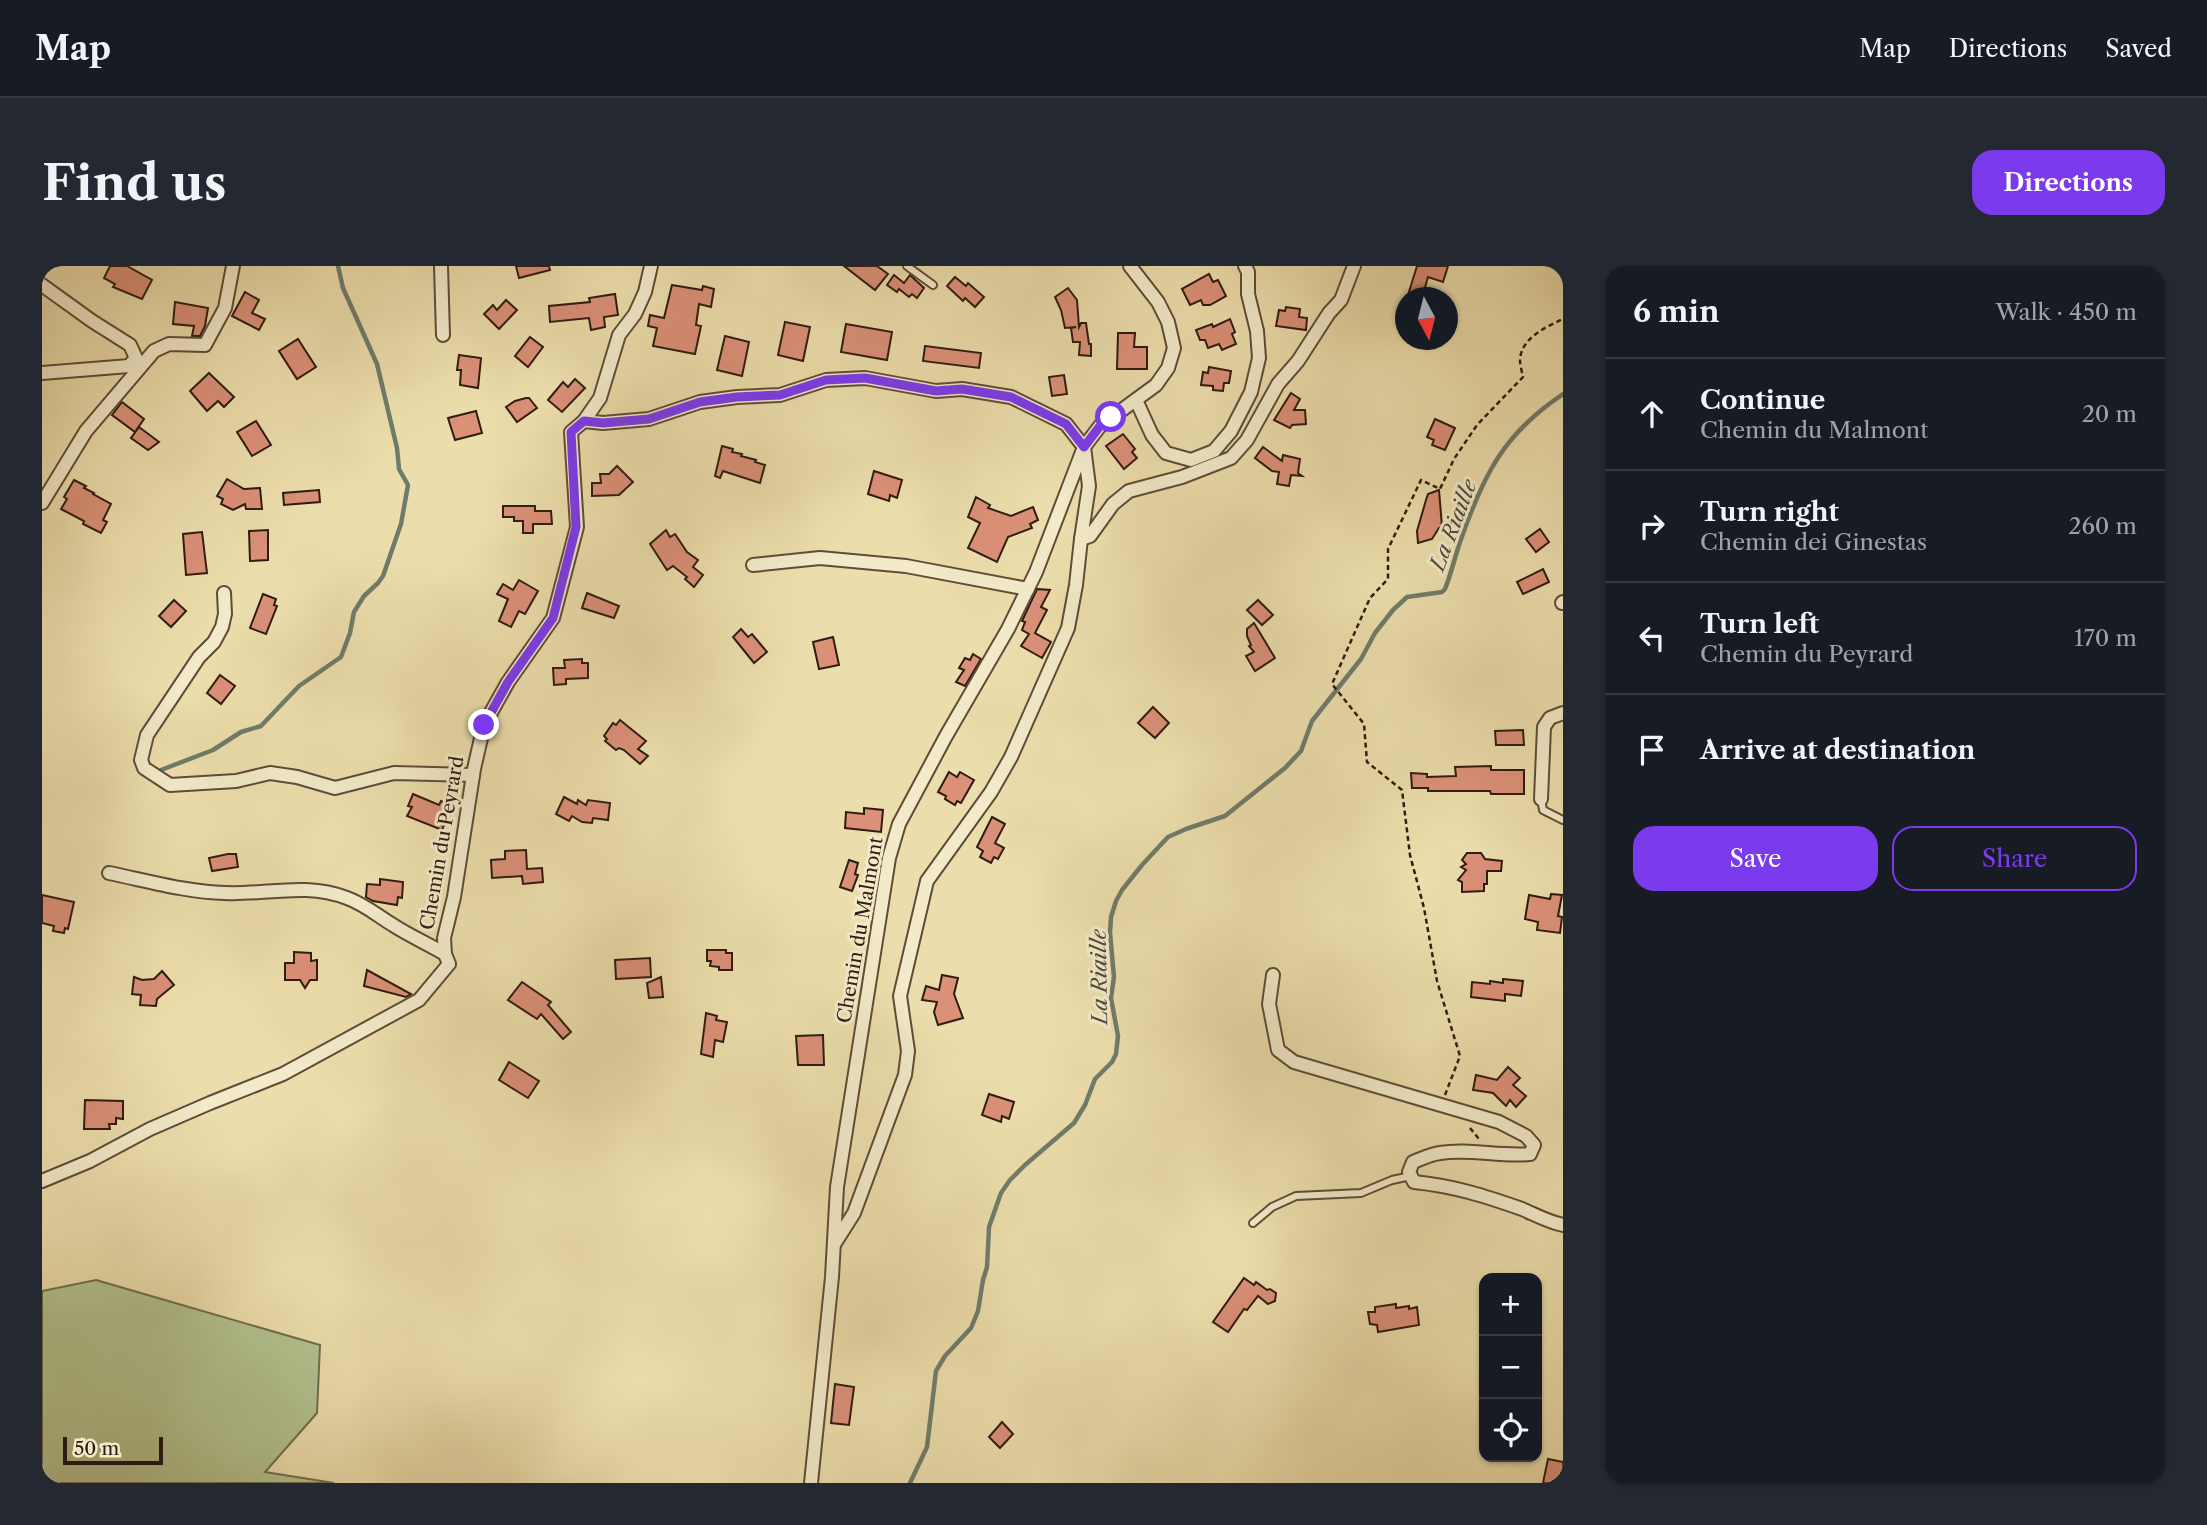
<!DOCTYPE html>
<html lang="en">
<head>
<meta charset="utf-8">
<style>
	:root { --surface:#171b24; --page:#242831; --text:#f1f3f6; --muted:#9ea1a6; --line:#363941; --accent:#7c3aed }
	body { margin:0; font-family:"Libre Caslon Text",serif; background:var(--page); color:var(--text) }
	.controls { position:absolute; right:21px; bottom:21px; display:grid; overflow:hidden; border-radius:14px; box-shadow:0 2px 5px #0004 }
	.controls button { width:63px; height:63px; display:grid; place-items:center; padding:0; border:0; border-bottom:2px solid var(--line); background:var(--surface); color:var(--text); font:35px sans-serif }
	.compass { position:absolute; left:1353px; top:21px; width:63px; height:63px; border-radius:50%; background:var(--surface); box-shadow:0 2px 5px #0004; rotate:173deg }
	.scale { position:absolute; left:21px; bottom:18px; width:100px; box-sizing:border-box; padding-left:7px; border:4px solid #2f1b11; border-top:0; font-size:19px; line-height:24px; white-space:nowrap; color:#2f1b11; -webkit-text-stroke:5px #f3eac9; paint-order:stroke }
	.stop { position:absolute; width:21px; height:21px; margin:-16px; border:5px solid #7c3aed; border-radius:50%; background:#fff }
	.stop.end { background:#7c3aed; border-color:#fff; box-shadow:0 2px 7px #0008 }
	.list { margin:0; padding:0; list-style:none }
	h2 { display:flex; justify-content:space-between; align-items:center; height:91px; margin:0; padding:0 28px; font-size:30px }
	h2 small { font-size:23px; font-weight:400; color:var(--muted) }
	.list li { display:grid; grid-template-columns:46px 1fr auto; gap:21px; align-items:center; box-sizing:border-box; height:112px; padding:0 28px; border-top:2px solid var(--line) }
	.list b { display:block; font-size:26px; white-space:nowrap }
	.list p { margin:0; font-size:23px; white-space:nowrap; color:var(--muted) }
	.list em { font-size:23px; font-style:normal; color:var(--muted) }
	.actions { display:flex; gap:14px; padding:21px 28px }
	.actions a { flex:1; padding:16px 0; border:2px solid var(--accent); border-radius:21px; text-align:center; font-size:24px; color:var(--accent) }
	.actions .main { background:var(--accent); color:#fff }
	.icon { flex:none; width:38px; height:38px; fill:none; stroke:currentColor; stroke-width:2; stroke-linecap:round; stroke-linejoin:round }
	.map { position:relative; flex:none; width:1521px; height:1217px; overflow:hidden; border-radius:21px }
	header { display:flex; align-items:center; gap:42px; box-sizing:border-box; height:98px; padding:0 35px; background:var(--surface); border-bottom:2px solid var(--line) }
	header strong { font-size:33px }
	nav { display:flex; gap:38px; margin-inline-start:auto; font-size:24px }
	.intro { display:flex; align-items:center; justify-content:space-between; box-sizing:border-box; height:168px; padding:0 42px }
	h1 { margin:0; font-size:49px }
	.button { padding:18px 32px; border-radius:21px; background:var(--accent); color:#fff; font-size:24px; font-weight:700 }
	main { display:flex; gap:42px; padding:0 42px }
	aside { flex:1; background:var(--surface); border-radius:21px; box-shadow:0 2px 5px #0004 }
	.map>svg:first-child { display:block }
	.green { fill:#b2c28e; stroke:#706e50; stroke-width:2 }
	.lines { fill:none; stroke-linecap:round; stroke-linejoin:round }
	.stream { stroke:#6f7c6b; stroke-width:4.5 }
	.building { fill:#db9078; stroke:#2f1b11; stroke-width:2 }
	.lane-casing { stroke:#5e4c38; stroke-width:10 }
	.street-casing { stroke:#5e4c38; stroke-width:16 }
	.path { stroke:#2f1b11; stroke-width:2.5; stroke-dasharray:5 3.5; stroke-linecap:butt }
	.lane { stroke:#f3eac9; stroke-width:6 }
	.street { stroke:#f3eac9; stroke-width:12 }
	.route { stroke:#7c3aed; stroke-width:9 }
	.labels { text-anchor:middle; dominant-baseline:central; stroke-width:6; stroke-linejoin:round; paint-order:stroke }
	.street-label { font-size:19px; fill:#2f1b11; stroke:#f3eac9 }
	.water-label { font-size:21px; font-style:italic; fill:#4f4b3e; stroke:#f3eac9 }
</style>
</head>
<body>
<header>
<strong>Map</strong>
<nav><a>Map</a><a>Directions</a><a>Saved</a></nav>
</header>
<div class="intro"><h1>Find us</h1><a class="button">Directions</a></div>
<main>
<div class="map">
<svg width="1521" height="1217" viewBox="0 0 1521 1217">
	<rect width="100%" height="100%" fill="#ecdeac"/>
	<filter id="stains"><feTurbulence type="fractalNoise" baseFrequency=".00286" numOctaves="4"/><feColorMatrix values="0 0 0 0 .2 0 0 0 0 .09 0 0 0 0 .02 0 0 0 .5 -.17"/></filter>
	<radialGradient id="worn" r=".72"><stop offset=".6" stop-color="#630" stop-opacity="0"/><stop offset="1" stop-color="#630" stop-opacity=".3"/></radialGradient>
	<polygon class="green" points="54,1014 278,1079 275,1147 223,1206 292,1217 0,1217 0,1025"/>
	<g class="lines">
		<g class="stream">
			<polyline points="119,504 171,484 199,466 219,460 257,420 299,391 308,367 312,346 322,330 336,317 341,310 359,258 366,219 357,203 355,182 335,98 301,22 296,0"/>
			<path d="M 868,1217 L 885,1181 L 894,1105 L 903,1090 L 929,1062 L 936,1045 L 941,1014 L 945,1001 L 947,961 L 959,927 L 968,914 L 983,899 L 1032,857 L 1043,839 L 1053,813 L 1070,796 L 1074,788 L 1076,770 L 1069,732 L 1072,711 L 1068,667 L 1069,651 L 1074,635 L 1080,624 L 1100,599 L 1126,571 L 1144,563 L 1183,550 L 1243,502 L 1259,485 L 1270,455 L 1319,393 L 1333,367 L 1351,344 L 1365,331 L 1400,326 L 1403,323 C 1409,308 1413,291 1418,276 C 1441,210 1461,168 1521,128"/>
		</g>
	</g>
	<g class="building">
		<polygon points="68,0 85,0 110,14 100,33 71,21 73,18 62,12"/>
		<polygon points="474,0 507,0 508,4 477,12"/>
		<polygon points="802,0 835,0 846,8 833,24"/>
		<polygon points="1375,0 1406,0 1401,16 1386,11 1380,32 1366,29"/>
		<polygon points="1167,8 1171,16 1176,14 1184,30 1168,39 1161,39 1159,34 1148,39 1140,23"/>
		<polygon points="852,9 862,17 868,9 882,22 875,32 870,28 867,31 857,23 855,26 845,19"/>
		<polygon points="913,11 924,20 926,17 942,31 933,41 923,32 921,35 905,20"/>
		<polygon points="630,19 660,24 661,20 672,23 669,41 657,38 654,59 659,60 653,88 611,80 615,62 606,60 608,49 622,52"/>
		<polygon points="1026,22 1035,34 1037,61 1039,57 1044,57 1047,78 1049,78 1049,90 1037,89 1038,76 1031,76 1029,62 1034,61 1023,62 1019,44 1013,31"/>
		<polygon points="203,26 217,34 210,47 223,53 217,64 190,50"/>
		<polygon points="573,28 576,49 562,51 563,61 549,64 547,52 508,56 507,40 548,36 547,32"/>
		<polygon points="464,34 475,44 457,63 442,48 451,39 455,44"/>
		<polygon points="133,36 166,42 163,60 158,70 150,70 152,60 131,58"/>
		<polygon points="1244,41 1258,43 1257,51 1265,52 1264,64 1234,60 1237,44 1243,45"/>
		<polygon points="1188,53 1193,66 1190,68 1194,78 1180,84 1177,78 1166,82 1163,74 1158,74 1154,64 1170,58 1171,61"/>
		<polygon points="743,56 768,61 761,95 736,89"/>
		<polygon points="804,58 850,66 845,94 799,86"/>
		<polygon points="1076,67 1093,67 1092,81 1105,81 1105,103 1075,103"/>
		<polygon points="683,70 707,76 700,110 675,104"/>
		<polygon points="488,71 501,81 486,101 473,90"/>
		<polygon points="256,73 274,101 255,113 237,85"/>
		<polygon points="883,80 939,87 937,102 881,95"/>
		<polygon points="417,89 439,92 436,122 418,119 419,104 415,104"/>
		<polygon points="1167,101 1189,105 1187,117 1182,117 1181,125 1171,124 1171,120 1159,119 1161,106 1166,107"/>
		<polygon points="167,107 192,131 182,141 176,135 165,145 148,125"/>
		<polygon points="1022,109 1025,128 1010,130 1007,111"/>
		<polygon points="533,113 543,122 520,146 506,134 521,116 526,121"/>
		<polygon points="1249,127 1258,133 1252,144 1263,144 1264,158 1250,159 1248,162 1232,154"/>
		<polygon points="484,132 487,132 495,142 475,156 464,141 473,135"/>
		<polygon points="80,136 102,153 93,166 70,149"/>
		<polygon points="434,145 440,167 413,174 406,152"/>
		<polygon points="1393,153 1413,162 1403,184 1390,179 1392,174 1385,171"/>
		<polygon points="214,155 229,179 210,190 195,166"/>
		<polygon points="97,161 117,176 106,184 89,172"/>
		<polygon points="1081,168 1093,183 1090,186 1095,192 1082,203 1064,180"/>
		<polygon points="680,180 691,183 690,186 700,188 699,190 714,194 713,196 723,199 718,217 681,205 678,212 673,210"/>
		<polygon points="1221,181 1240,195 1241,189 1258,193 1256,207 1260,210 1249,209 1247,220 1235,218 1237,206 1230,205 1213,192"/>
		<polygon points="575,200 591,216 577,229 550,230 550,217 559,217 558,208 567,208"/>
		<polygon points="832,205 860,214 855,232 848,229 847,235 826,228"/>
		<polygon points="185,213 202,223 218,222 220,243 204,243 203,238 191,244 179,238 181,233 175,230"/>
		<polygon points="32,214 44,220 42,222 52,227 51,228 69,238 61,254 65,256 59,267 41,258 42,255 19,243 25,233 22,231"/>
		<polygon points="277,224 278,236 242,239 241,227"/>
		<polygon points="1397,224 1400,261 1397,262 1390,273 1376,277 1375,265 1384,234 1386,228"/>
		<polygon points="934,231 948,239 946,242 969,250 991,241 996,254 988,258 990,262 966,271 955,296 926,282 938,257 926,251"/>
		<polygon points="461,240 493,240 493,245 509,245 510,258 491,258 491,267 481,267 481,255 472,255 472,251 461,251"/>
		<polygon points="1498,263 1507,276 1494,286 1484,273"/>
		<polygon points="226,264 226,294 208,295 207,265"/>
		<polygon points="624,264 628,271 633,268 645,286 656,294 651,301 661,309 652,321 643,313 645,311 631,300 625,304 608,278"/>
		<polygon points="160,266 165,307 144,309 141,268"/>
		<polygon points="1501,303 1507,316 1481,328 1475,316"/>
		<polygon points="477,314 496,325 483,348 477,345 469,361 457,355 466,333 455,328 461,318 471,324"/>
		<polygon points="995,323 1008,324 999,341 1005,344 993,367 1009,376 1000,392 979,380 987,368 980,364 983,356 980,355"/>
		<polygon points="545,327 577,340 572,352 540,342"/>
		<polygon points="221,328 234,333 232,339 235,340 224,368 208,362"/>
		<polygon points="132,334 144,345 129,361 117,350"/>
		<polygon points="1216,334 1231,349 1220,359 1205,344"/>
		<polygon points="1212,357 1233,392 1213,405 1204,390 1212,386 1207,380 1209,379 1205,370 1205,363"/>
		<polygon points="699,363 706,371 710,368 725,386 712,397 691,371"/>
		<polygon points="791,371 797,399 777,403 771,376"/>
		<polygon points="931,388 939,393 923,420 914,416 922,404 917,402 923,392 928,394"/>
		<polygon points="540,393 540,397 546,397 546,412 524,413 524,418 512,419 511,402 523,402 522,394"/>
		<polygon points="178,409 193,420 179,438 165,427"/>
		<polygon points="1111,441 1127,457 1113,472 1096,457"/>
		<polygon points="578,454 604,475 596,483 606,490 598,498 582,484 577,482 574,484 563,475 565,473 562,470 571,457 574,459"/>
		<polygon points="1481,464 1482,479 1454,479 1453,465"/>
		<polygon points="1449,500 1449,504 1482,504 1482,528 1449,528 1448,525 1386,525 1386,522 1370,522 1369,507 1385,508 1385,511 1414,510 1413,501"/>
		<polygon points="907,506 915,511 918,506 932,514 919,537 915,535 913,539 903,533 904,530 896,526"/>
		<polygon points="371,528 397,539 399,535 410,539 400,564 365,550 370,541 366,540"/>
		<polygon points="522,531 535,538 536,534 544,539 546,534 568,537 566,554 551,552 550,557 540,556 530,550 527,555 514,548"/>
		<polygon points="822,542 841,544 839,566 803,562 804,546 822,548"/>
		<polygon points="950,551 963,558 953,577 962,582 956,593 952,591 949,597 938,591 941,585 935,581"/>
		<polygon points="484,584 485,603 500,602 501,616 481,618 480,610 450,612 449,594 463,593 463,585"/>
		<polygon points="1425,587 1439,587 1443,593 1460,595 1459,605 1445,605 1445,618 1442,618 1442,625 1420,626 1420,616 1416,614 1424,604 1419,601 1424,598 1420,594"/>
		<polygon points="186,588 194,588 196,601 170,605 167,592"/>
		<polygon points="807,594 816,597 813,608 816,609 810,625 798,621"/>
		<polygon points="338,613 361,616 360,632 356,631 355,639 331,635 324,631 325,618 338,619"/>
		<polygon points="1509,628 1520,629 1516,650 1520,651 1518,667 1495,664 1496,656 1483,653 1487,629 1508,633"/>
		<polygon points="0,629 32,636 26,663 23,662 22,667 11,665 12,660 0,657"/>
		<polygon points="665,684 684,684 684,687 690,687 690,704 677,704 677,701 668,700 669,695 665,695"/>
		<polygon points="252,686 269,687 269,695 275,694 275,714 268,714 263,722 258,714 243,714 243,697 252,697"/>
		<polygon points="608,692 609,711 574,713 573,694"/>
		<polygon points="325,704 369,728 364,731 322,720"/>
		<polygon points="120,705 132,719 115,733 114,740 98,739 99,729 90,728 92,711 100,714 112,713"/>
		<polygon points="900,709 916,712 912,728 921,752 896,759 892,746 895,736 880,734 884,720 897,724"/>
		<polygon points="619,711 621,731 607,732 605,717"/>
		<polygon points="1461,713 1481,715 1479,730 1463,728 1463,735 1429,731 1430,716 1448,718 1448,715 1461,717"/>
		<polygon points="480,716 509,736 506,739 529,766 521,773 499,748 495,753 466,734"/>
		<polygon points="664,747 675,750 674,754 685,756 681,776 673,774 671,791 659,788"/>
		<polygon points="781,769 782,799 756,799 754,770"/>
		<polygon points="467,796 497,815 486,832 457,814"/>
		<polygon points="1466,801 1478,812 1471,819 1484,830 1474,841 1468,834 1464,840 1451,827 1431,824 1434,809 1455,814"/>
		<polygon points="947,828 972,836 967,853 960,850 959,856 940,849"/>
		<polygon points="43,834 81,835 81,853 74,852 74,858 67,858 68,863 42,863"/>
		<polygon points="1202,1012 1212,1019 1214,1016 1225,1024 1228,1023 1234,1027 1233,1035 1226,1038 1216,1030 1205,1044 1202,1043 1186,1066 1171,1056"/>
		<polygon points="1354,1038 1354,1042 1367,1040 1367,1043 1375,1041 1377,1059 1336,1066 1335,1059 1328,1058 1326,1046 1333,1046 1333,1041"/>
		<polygon points="793,1118 812,1121 807,1159 789,1157"/>
		<polygon points="960,1156 971,1168 958,1182 947,1171"/>
		<polygon points="1506,1193 1521,1196 1521,1217 1501,1217"/>
	</g>
	<g class="lines">
		<g class="lane-casing">
			<g id="lane">
				<polyline points="865,0 891,19"/>
				<polyline points="1499,533 1501,544 1521,554"/>
				<polyline points="1211,957 1230,941 1254,930 1319,927 1350,914 1369,910"/>
			</g>
		</g>
		<g class="street-casing">
			<g id="street">
				<polyline points="399,0 401,69"/>
				<polyline points="0,19 50,55 88,79 94,92 87,100 0,107"/>
				<polyline points="1094,134 1110,169 1124,187 1149,194 1172,185 1189,165 1209,126 1217,92 1215,65 1206,28 1206,6 1203,0"/>
				<polyline points="542,155 561,157 607,153 658,136 695,131 738,129 784,114 823,112 894,125 920,123 969,131 1024,158 1042,181 1047,220 1039,273 1048,270 1071,238 1087,225 1140,211 1189,192 1205,174 1236,118 1256,95 1287,47 1299,34 1312,0"/>
				<polyline points="0,237 44,165 112,85 127,78 163,79 183,42 191,0"/>
				<polyline points="711,299 778,292 864,300 986,323"/>
				<polyline points="182,327 183,348 180,361 172,376 157,391 105,469 99,494 102,502 128,519 194,515 228,507 255,511 293,522 352,507 431,509"/>
				<polyline points="1520,337 1521,336"/>
				<polyline points="1499,533 1502,461 1508,452 1521,447"/>
				<path d="M 67,607 C 106,615 144,626 183,627 C 226,629 262,616 305,632 C 322,638 336,650 351,659 C 368,670 386,678 403,688"/>
				<path d="M 1231,709 L 1227,738 L 1236,784 L 1252,796 L 1457,856 L 1484,870 L 1492,879 L 1488,888 C 1458,891 1427,882 1398,887 C 1389,888 1379,893 1371,896 L 1367,906 L 1372,916 C 1412,920 1443,930 1480,943 C 1494,949 1506,956 1521,959"/>
				<polyline points="0,915 48,895 108,863 168,837 241,808 377,734 407,698 403,688 402,672 412,631 432,503 442,459 466,416 511,352 535,261 529,166 542,155 558,132 577,69 593,48 603,26 609,0"/>
				<polyline points="793,977 812,947 863,809 866,785 858,730 885,615 949,526 969,491 1026,362 1034,319 1039,273"/>
				<polyline points="769,1217 790,1011 795,921 847,592 857,558 904,470 966,363 994,306 1042,181 1058,160 1114,119 1126,102 1132,82 1126,56 1116,36 1088,0"/>
			</g>
		</g>
		<g class="path">
			<path d="M 1403,829 L 1418,790 L 1395,715 L 1382,642 L 1368,589 L 1360,524 L 1325,496 L 1322,458 L 1290,418 L 1328,332 L 1346,313 L 1346,283 L 1379,214 L 1398,223 L 1412,193 L 1435,159 L 1481,111 C 1480,106 1478,99 1478,94 C 1479,72 1504,61 1521,53"/>
			<polyline points="1428,862 1437,873"/>
		</g>
		<use href="#lane" class="lane"/>
		<use href="#street" class="street"/>
	</g>
	<g class="lines">
		<polyline class="route" points="442,459 466,416 511,352 534,261 529,166 542,155 561,157 607,153 658,136 695,131 738,129 784,114 823,112 894,125 920,123 969,131 1024,158 1042,181 1058,160 1069,151"/>
	</g>
	<g class="labels">
		<g class="street-label">
			<text transform="translate(400 577) rotate(-80)">Chemin du Peyrard</text>
			<text transform="translate(818 664) rotate(-80)">Chemin du Malmont</text>
		</g>
		<g class="water-label">
			<text transform="translate(1411 259) rotate(-69)">La Riaille</text>
			<text transform="translate(1057 711) rotate(-91)">La Riaille</text>
		</g>
	</g>
	<rect width="100%" height="100%" filter="url(#stains)"/>
	<rect width="100%" height="100%" fill="url(#worn)"/>
</svg>
<div class="controls">
<button>+</button>
<button>−</button>
<button><svg class="icon" aria-label="locate" viewBox="0 0 24 24"><circle cx="12" cy="12" r="6"/><path d="M12 2v4M12 18v4M2 12h4M18 12h4"/></svg></button>
</div>
<svg class="compass" viewBox="-18 -18 36 36"><path d="M0-13l5 13h-10z" fill="#e53935"/><path d="M0 13l5-13h-10z" fill="#9ea1a6"/></svg>
<div class="scale">50 m</div>
<div class="stop" style="left:1069px;top:151px"></div>
<div class="stop end" style="left:442px;top:459px"></div>
</div>
<aside>
<h2>6 min<small>Walk · 450 m</small></h2>
<ul class="list">
<li><svg class="icon" aria-label="ahead" viewBox="0 0 24 24"><path d="M12 20V5M6 11l6-6 6 6"/></svg><div><b>Continue</b><p>Chemin du Malmont</p></div><em>20 m</em></li>
<li><svg class="icon" aria-label="right" viewBox="0 0 24 24"><path d="M7 20v-9h11M14 6l5 5-5 5"/></svg><div><b>Turn right</b><p>Chemin dei Ginestas</p></div><em>260 m</em></li>
<li><svg class="icon" aria-label="left" viewBox="0 0 24 24"><path d="M17 20v-9H6M10 6l-5 5 5 5"/></svg><div><b>Turn left</b><p>Chemin du Peyrard</p></div><em>170 m</em></li>
<li><svg class="icon" aria-label="arrive" viewBox="0 0 24 24"><path d="M6 21V4h12l-3 4 3 4H6"/></svg><div><b>Arrive at destination</b></div></li>
</ul>
<div class="actions"><a class="main">Save</a><a>Share</a></div>
</aside>
</main>
</body>
</html>
